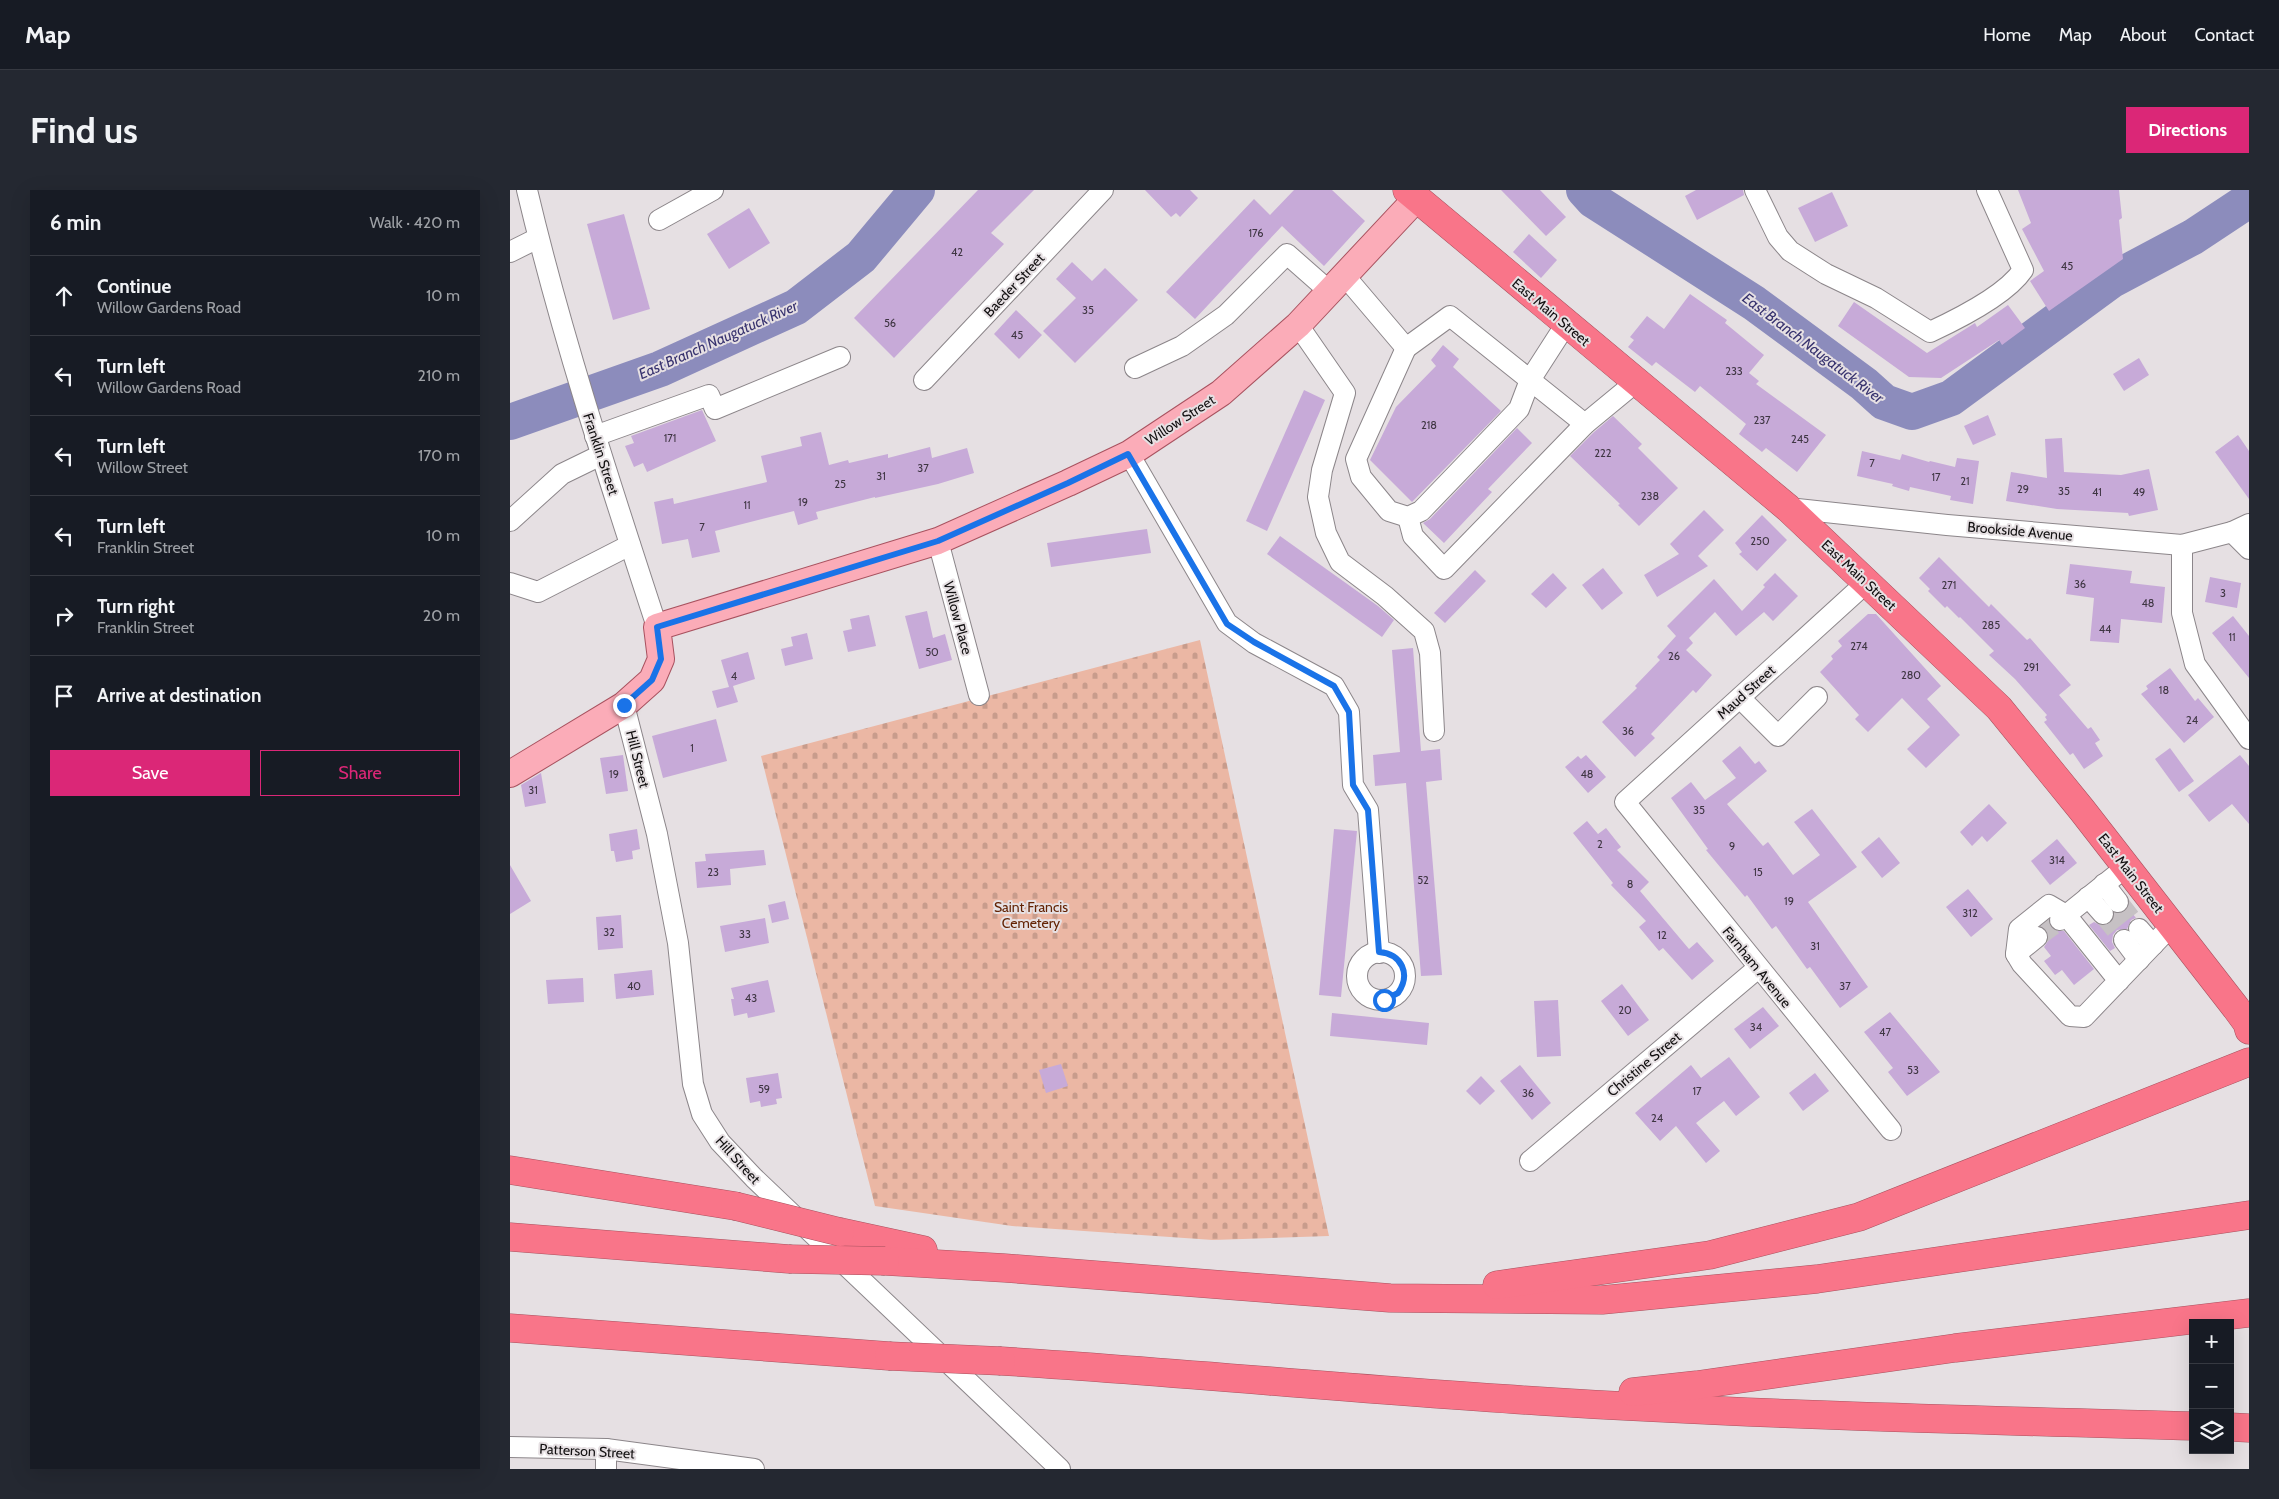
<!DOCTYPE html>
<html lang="en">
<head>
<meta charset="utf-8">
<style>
	:root { --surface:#171b24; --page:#242831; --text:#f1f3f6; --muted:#9ea1a6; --line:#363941; --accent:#db2777 }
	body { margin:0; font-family:Cabin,sans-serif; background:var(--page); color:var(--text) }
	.controls { position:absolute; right:15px; bottom:15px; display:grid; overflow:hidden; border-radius:0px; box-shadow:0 5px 20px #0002 }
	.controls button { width:45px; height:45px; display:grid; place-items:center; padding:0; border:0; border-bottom:1px solid var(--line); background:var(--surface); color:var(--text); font:25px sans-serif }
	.stop { position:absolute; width:15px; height:15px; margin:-11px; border:4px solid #1a73e8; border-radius:50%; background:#fff }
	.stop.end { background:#1a73e8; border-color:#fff; box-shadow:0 1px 5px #0008 }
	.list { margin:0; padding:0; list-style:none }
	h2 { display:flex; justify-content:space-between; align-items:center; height:65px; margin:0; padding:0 20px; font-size:21px }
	h2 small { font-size:16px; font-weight:400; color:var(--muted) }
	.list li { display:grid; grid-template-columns:32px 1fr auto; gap:15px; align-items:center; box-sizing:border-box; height:80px; padding:0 20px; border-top:1px solid var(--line) }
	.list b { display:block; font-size:19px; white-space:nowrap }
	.list p { margin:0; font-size:16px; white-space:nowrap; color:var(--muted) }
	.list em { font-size:16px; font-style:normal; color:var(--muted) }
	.actions { display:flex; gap:10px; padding:15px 20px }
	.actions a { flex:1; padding:11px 0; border:1px solid var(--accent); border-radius:0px; text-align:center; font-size:18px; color:var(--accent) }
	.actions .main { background:var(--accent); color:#fff }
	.icon { flex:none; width:28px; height:28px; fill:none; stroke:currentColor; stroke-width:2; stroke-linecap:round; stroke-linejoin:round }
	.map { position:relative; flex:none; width:1739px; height:1279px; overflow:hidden; border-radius:0px }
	header { display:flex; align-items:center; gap:30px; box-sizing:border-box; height:70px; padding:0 25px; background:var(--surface); border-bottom:1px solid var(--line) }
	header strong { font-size:24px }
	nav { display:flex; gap:28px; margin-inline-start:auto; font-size:18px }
	.intro { display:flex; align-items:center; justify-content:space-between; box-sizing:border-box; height:120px; padding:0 30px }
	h1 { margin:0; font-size:35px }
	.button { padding:12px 22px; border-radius:0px; background:var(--accent); color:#fff; font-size:18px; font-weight:700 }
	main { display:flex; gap:30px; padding:0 30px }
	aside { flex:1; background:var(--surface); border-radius:0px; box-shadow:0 5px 20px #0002 }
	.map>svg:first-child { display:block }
	.cemetery { fill:url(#cemetery-stones) }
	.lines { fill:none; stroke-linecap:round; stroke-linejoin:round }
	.river { stroke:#8c8cbc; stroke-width:36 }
	.building { fill:#c7aad8 }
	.minor-tunnel { stroke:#c6c1c4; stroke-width:20; stroke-dasharray:20 10; stroke-linecap:butt }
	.minor-casing { stroke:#8c868a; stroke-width:22 }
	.major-casing { stroke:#a8525f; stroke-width:28 }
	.highway-casing { stroke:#a8525f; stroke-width:29 }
	.minor { stroke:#fff; stroke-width:20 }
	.major { stroke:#fbacb8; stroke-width:26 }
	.highway { stroke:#f97589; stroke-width:28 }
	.highway-bridge-casing { stroke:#a8525f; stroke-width:29; stroke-linecap:butt }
	.highway-bridge { stroke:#f97589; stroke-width:28 }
	.route { stroke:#1a73e8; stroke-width:6 }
	.labels { text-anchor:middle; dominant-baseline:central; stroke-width:4; stroke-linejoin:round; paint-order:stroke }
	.number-label { font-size:11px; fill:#3f3643 }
	.street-label { font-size:14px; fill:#121011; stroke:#e6e0e3 }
	.park-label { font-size:14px; fill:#632304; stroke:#e6e0e3 }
	.water-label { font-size:15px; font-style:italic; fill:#38336f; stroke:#e6e0e3 }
</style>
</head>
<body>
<header>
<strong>Map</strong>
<nav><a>Home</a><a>Map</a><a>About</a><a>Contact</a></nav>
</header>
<div class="intro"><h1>Find us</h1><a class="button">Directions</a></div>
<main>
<aside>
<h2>6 min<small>Walk · 420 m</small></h2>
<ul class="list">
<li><svg class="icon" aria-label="ahead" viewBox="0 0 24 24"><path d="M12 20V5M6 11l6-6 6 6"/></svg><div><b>Continue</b><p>Willow Gardens Road</p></div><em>10 m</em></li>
<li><svg class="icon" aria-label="left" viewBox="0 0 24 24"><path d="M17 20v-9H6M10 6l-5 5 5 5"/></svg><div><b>Turn left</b><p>Willow Gardens Road</p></div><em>210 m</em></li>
<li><svg class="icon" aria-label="left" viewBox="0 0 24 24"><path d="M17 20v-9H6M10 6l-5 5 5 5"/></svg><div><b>Turn left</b><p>Willow Street</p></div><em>170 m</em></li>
<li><svg class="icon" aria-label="left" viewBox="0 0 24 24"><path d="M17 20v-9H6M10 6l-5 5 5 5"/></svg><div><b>Turn left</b><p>Franklin Street</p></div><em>10 m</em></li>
<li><svg class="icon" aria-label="right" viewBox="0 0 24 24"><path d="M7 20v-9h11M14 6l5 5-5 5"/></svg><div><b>Turn right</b><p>Franklin Street</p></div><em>20 m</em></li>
<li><svg class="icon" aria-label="arrive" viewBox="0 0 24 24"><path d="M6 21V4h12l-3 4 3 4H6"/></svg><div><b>Arrive at destination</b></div></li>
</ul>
<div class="actions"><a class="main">Save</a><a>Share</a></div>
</aside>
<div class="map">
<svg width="1739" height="1279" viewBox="0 0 1739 1279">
	<defs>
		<pattern id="cemetery-stones" width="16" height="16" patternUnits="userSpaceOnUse" patternTransform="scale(1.25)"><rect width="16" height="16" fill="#ebb7a4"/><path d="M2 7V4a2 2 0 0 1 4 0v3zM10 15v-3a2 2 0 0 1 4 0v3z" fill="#c89c8c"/></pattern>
	</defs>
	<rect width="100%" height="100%" fill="#e6e0e3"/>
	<polygon class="cemetery" points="690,450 819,1046 703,1050 502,1036 365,1016 251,566"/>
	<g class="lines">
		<g class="river">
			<polyline points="1074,0 1083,10 1244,113 1354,194 1374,212 1402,222 1441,208 1602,90 1683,47 1739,10"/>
			<polyline points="0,232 150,179 286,117 351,67 407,0"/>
		</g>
	</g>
	<g class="building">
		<polygon points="468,0 524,0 481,43 494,54 384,168 344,128"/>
		<polygon points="635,0 680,0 688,8 670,27 666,23 661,27"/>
		<polygon points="784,0 822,0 855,31 814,76 772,36 685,129 656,102 744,9 760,25"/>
		<polygon points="991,0 1030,0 1056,27 1036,46"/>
		<polygon points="1186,0 1233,0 1234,5 1187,30 1175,6"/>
		<polygon points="1508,0 1609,0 1612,28 1609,30 1613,69 1539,121 1520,91 1534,81 1512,39 1521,33"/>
		<polygon points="1322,2 1338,36 1305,52 1288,18"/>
		<polygon points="239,18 260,53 219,79 197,44"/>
		<polygon points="114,24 140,119 103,130 77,34"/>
		<polygon points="1019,44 1047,70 1031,88 1003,62"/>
		<polygon points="562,72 582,91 595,78 628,110 565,173 533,141 566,108 546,89"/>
		<polygon points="1180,104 1217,130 1215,133 1254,165 1239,183 1249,191 1246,194 1316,245 1287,282 1256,258 1252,262 1229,244 1236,234 1190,196 1185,202 1146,172 1142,176 1118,157 1124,150 1120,147 1137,126 1154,139"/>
		<polygon points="1344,112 1417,163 1465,133 1467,137 1498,115 1515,138 1492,155 1489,150 1431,188 1399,187 1328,136"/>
		<polygon points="506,120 532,145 509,169 484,144"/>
		<polygon points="933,155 949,169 943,177 991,221 902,312 860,270 886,217 926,176 921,170"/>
		<polygon points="1629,168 1639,185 1614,201 1603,184"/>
		<polygon points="794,200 815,210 757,341 736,331"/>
		<polygon points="192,220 206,251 137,282 133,273 124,277 115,256 124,253 121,246"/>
		<polygon points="1478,225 1486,245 1463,255 1454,236"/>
		<polygon points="1103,226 1132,254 1128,258 1168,298 1129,336 1108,315 1110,314 1060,266 1083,243"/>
		<polygon points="1007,238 1022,253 978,299 982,302 934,353 913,333 920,329"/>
		<polygon points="311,242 319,275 338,270 339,273 378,264 378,268 420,257 422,268 457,258 464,283 428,294 365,308 365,307 306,322 308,329 288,335 284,321 205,341 210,362 182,368 178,349 152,354 144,312 163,308 164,314 257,292 251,266 292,256 290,247"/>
		<polygon points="1728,245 1739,261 1739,309 1705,262"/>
		<polygon points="1552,248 1554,282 1611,285 1639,279 1648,320 1619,326 1618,323 1547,319 1496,311 1501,282 1537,288 1535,249"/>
		<polygon points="1352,261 1390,270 1392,264 1419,272 1420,271 1445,277 1447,268 1469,271 1463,314 1440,310 1441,306 1400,297 1399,301 1382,296 1383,294 1347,286"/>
		<polygon points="1194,320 1214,340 1188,366 1198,376 1147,407 1134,385 1169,364 1160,354"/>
		<polygon points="1252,325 1277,350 1247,381 1229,364 1232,362 1225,353"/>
		<polygon points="637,339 641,363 541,377 537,353"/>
		<polygon points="770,346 868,416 884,430 872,447 757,364"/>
		<polygon points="1429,367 1479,417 1481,414 1517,450 1520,448 1561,495 1549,505 1578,539 1581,537 1590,550 1585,553 1593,566 1574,579 1563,563 1560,565 1534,532 1537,530 1535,527 1537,525 1505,489 1479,465 1484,461 1450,427 1449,428 1437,416 1435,418 1418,401 1420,399 1409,388"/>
		<polygon points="1560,374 1622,381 1620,393 1655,397 1652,433 1611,429 1609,453 1580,451 1584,408 1556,404"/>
		<polygon points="1093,378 1113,403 1092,420 1072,395"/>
		<polygon points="965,380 976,391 935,433 924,423"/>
		<polygon points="1043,383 1057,398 1036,418 1021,404"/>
		<polygon points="1265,383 1288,406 1263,431 1254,422 1226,446 1205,422 1179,448 1183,453 1176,460 1202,485 1186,503 1183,500 1141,544 1145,548 1125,567 1092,532 1127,498 1125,496 1150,470 1147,467 1166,446 1157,436 1204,389 1232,421 1255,397 1253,395"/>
		<polygon points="1700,387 1731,393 1727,418 1695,412"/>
		<polygon points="417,421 423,448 435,444 442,470 409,479 395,426"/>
		<polygon points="1358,424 1366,424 1431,496 1417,509 1450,545 1416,578 1397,559 1420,537 1392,508 1358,542 1345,529 1349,525 1310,482 1323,469 1321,466 1332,456 1328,451"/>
		<polygon points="359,425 366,456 338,462 333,441 342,439 340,429"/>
		<polygon points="1723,426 1739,446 1739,488 1702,443"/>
		<polygon points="297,443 303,469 275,476 271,459 283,456 281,447"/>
		<polygon points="903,458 911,561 930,559 932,590 916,592 932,785 911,786 896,593 865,596 863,565 890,562 882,460"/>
		<polygon points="238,462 245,489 223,496 228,512 207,518 202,501 219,497 211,470"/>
		<polygon points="1660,478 1685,511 1688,508 1704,527 1674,553 1631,504 1638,499 1636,496"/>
		<polygon points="206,529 217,571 153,588 142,546"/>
		<polygon points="1230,556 1245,574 1249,571 1257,581 1217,614 1253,656 1258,652 1283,685 1310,665 1284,632 1302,619 1347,677 1298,712 1358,797 1330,818 1300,777 1297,779 1266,736 1262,739 1237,705 1235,707 1196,660 1198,659 1161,608 1181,592 1195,610 1226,588 1212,571"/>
		<polygon points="1660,558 1684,591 1669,602 1645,569"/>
		<polygon points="113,565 118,601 96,604 90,568"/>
		<polygon points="1076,565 1096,587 1078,603 1055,577 1068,566 1071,569"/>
		<polygon points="1730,565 1739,576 1739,634 1722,614 1699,632 1678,605"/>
		<polygon points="31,583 36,613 15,617 11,595"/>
		<polygon points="1479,614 1497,633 1477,652 1472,646 1462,656 1450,642"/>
		<polygon points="1077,631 1088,644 1096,638 1111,657 1107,660 1139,692 1130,701 1179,759 1187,752 1204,771 1182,790 1153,758 1149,761 1129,737 1136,731 1101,695 1103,693 1063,643"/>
		<polygon points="127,639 130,659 122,661 123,669 106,672 104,661 101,661 99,644"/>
		<polygon points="824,639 847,641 831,807 809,805"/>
		<polygon points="1369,647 1390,673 1372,688 1351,662"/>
		<polygon points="1547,649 1567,673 1540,695 1521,671"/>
		<polygon points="254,660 256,675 220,679 221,695 187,698 185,672 196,671 195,664"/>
		<polygon points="0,675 21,711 0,724"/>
		<polygon points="1458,699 1483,729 1461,747 1436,717"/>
		<polygon points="275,711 279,729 262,733 258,715"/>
		<polygon points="1618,718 1626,728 1621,730 1617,739 1607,740 1603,745 1602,752 1605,758 1600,761 1579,735 1584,732 1590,735 1596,735 1601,733 1605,723 1610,724"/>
		<polygon points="111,725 113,758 88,760 86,727"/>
		<polygon points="255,728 259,753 215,762 210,736"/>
		<polygon points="1538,731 1540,737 1545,741 1554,741 1584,779 1564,795 1552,780 1545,785 1534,771 1541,766 1534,757 1538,751 1539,745 1532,736"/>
		<polygon points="142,780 144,805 106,809 104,784"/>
		<polygon points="73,788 74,812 38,814 36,790"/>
		<polygon points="258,790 265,822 238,828 237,823 224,826 221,809 224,809 221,798"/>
		<polygon points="1112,794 1139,830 1118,846 1091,811"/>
		<polygon points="1048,810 1051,866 1027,867 1024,811"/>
		<polygon points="1253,817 1269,836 1240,859 1224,839"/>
		<polygon points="1380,822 1430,882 1397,906 1378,882 1383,878 1354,842"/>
		<polygon points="822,823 919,833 917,855 820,846"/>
		<polygon points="1219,867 1250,907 1226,926 1214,911 1186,933 1210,961 1196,973 1166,936 1150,951 1125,923 1181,875 1191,888"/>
		<polygon points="551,874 558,896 536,903 529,880"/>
		<polygon points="1010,875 1041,913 1022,930 990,891"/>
		<polygon points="268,883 272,908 266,909 267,914 251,917 250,911 240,913 236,888"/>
		<polygon points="1305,883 1319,901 1293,921 1279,903"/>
		<polygon points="971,886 985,901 970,915 956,901"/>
	</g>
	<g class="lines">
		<g class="minor-tunnel">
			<polyline points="1608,712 1629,739"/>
			<polyline points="1593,724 1614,750"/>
			<polyline points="1527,747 1550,730"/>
		</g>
		<g class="minor-casing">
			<g id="minor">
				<path d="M 17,0 C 52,148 100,293 147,437"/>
				<path d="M 1245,0 L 1268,47 L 1280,61 L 1316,84 L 1366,108 L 1420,142 C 1448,129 1496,105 1513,80 L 1477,0"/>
				<polyline points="149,30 203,0"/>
				<polyline points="0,62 28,48"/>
				<polyline points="834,85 896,158 940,126 1020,190 1056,134"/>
				<polyline points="788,135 835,203 812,280 808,307 816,343 830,372 875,406 914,441 920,463 924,541"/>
				<polyline points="896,158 846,269 851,287 879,321 898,327 911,321 1009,219 1020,190 1075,234"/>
				<polyline points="625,178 672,156 716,125 777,64 819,101"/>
				<polyline points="414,190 593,0"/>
				<polyline points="85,246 199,205 205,219 330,167"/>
				<polyline points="619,264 717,433 744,453 824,496 839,522 843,595 858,620 869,763"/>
				<polyline points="1278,318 1437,335 1672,355 1722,342 1739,334"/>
				<polyline points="898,327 903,346 934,379 1075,234 1126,192"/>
				<polyline points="0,331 52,284 91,265"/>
				<polyline points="1722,342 1739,359"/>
				<polyline points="428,351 469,505"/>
				<polyline points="1672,355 1672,423 1685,474 1739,549"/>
				<polyline points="1357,392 1115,612 1381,940"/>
				<polyline points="0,393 28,402 120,355"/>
				<polyline points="1230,508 1268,546 1307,507"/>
				<polyline points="114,515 147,644 168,753 183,894 192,924 210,952 244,988 550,1279"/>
				<polyline points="1594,694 1608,712"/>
				<polyline points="1578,707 1593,724"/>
				<polyline points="1550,730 1616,677"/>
				<polyline points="1629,739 1643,755"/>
				<polyline points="1614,750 1629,770"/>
				<circle cx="871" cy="786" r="24"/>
				<polyline points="1506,764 1527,747"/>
				<polyline points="1609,791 1556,725 1539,715 1509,739 1506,764 1512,774 1560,826 1574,827 1662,735"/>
				<polyline points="1020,971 1248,778"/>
				<polyline points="0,1257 96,1259 244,1279"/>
				<polyline points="96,1259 96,1279"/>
			</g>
		</g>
		<g class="major-casing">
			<polyline id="major" points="0,584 114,515 142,490 151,469 147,437 428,351 558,293 619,264 711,203 788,135 906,9"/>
		</g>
		<g class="highway-casing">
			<g id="highway">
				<polyline points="897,0 1278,318 1489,518 1572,620 1726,818 1737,833 1739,840"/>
				<polyline points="0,980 225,1016"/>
				<polyline points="330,1042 413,1060"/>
				<polyline points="0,1047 279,1069"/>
				<polyline points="375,1071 495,1078 880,1108 1092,1110 1307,1089 1739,1025"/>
				<polyline points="987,1095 1200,1065 1349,1027 1739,872"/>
				<polyline points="0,1138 379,1166"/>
				<path d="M 491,1171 C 670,1182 850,1200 1029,1211 C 1247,1225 1465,1230 1683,1236"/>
				<polyline points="1123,1202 1187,1195 1445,1158 1739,1123"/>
				<polyline points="1720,1237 1739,1238"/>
			</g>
		</g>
		<use href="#minor" class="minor"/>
		<use href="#major" class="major"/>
		<use href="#highway" class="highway"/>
		<g class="highway-bridge-casing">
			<g id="highway-bridge">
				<polyline points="225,1016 330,1042"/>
				<polyline points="279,1069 375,1071"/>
				<polyline points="379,1166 491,1171"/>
			</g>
		</g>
		<use href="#highway-bridge" class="highway-bridge"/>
	</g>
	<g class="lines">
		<path class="route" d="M 114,515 L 142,490 L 151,469 L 147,437 L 428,351 L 558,293 L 618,264 L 717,434 L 744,452 L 824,496 L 839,522 L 843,595 L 858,620 L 869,762 C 892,764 901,784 888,803 L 874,810"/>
	</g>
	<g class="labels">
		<g class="number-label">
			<text x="746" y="43">176</text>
			<text x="447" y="62">42</text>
			<text x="1557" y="76">45</text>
			<text x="578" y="120">35</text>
			<text x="380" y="133">56</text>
			<text x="507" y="145">45</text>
			<text x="1224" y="181">233</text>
			<text x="1252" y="230">237</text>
			<text x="919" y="235">218</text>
			<text x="160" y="248">171</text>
			<text x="1290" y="249">245</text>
			<text x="1093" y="263">222</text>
			<text x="1362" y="273">7</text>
			<text x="413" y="278">37</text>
			<text x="371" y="286">31</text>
			<text x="1426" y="287">17</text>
			<text x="1455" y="291">21</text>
			<text x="330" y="294">25</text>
			<text x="1513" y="299">29</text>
			<text x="1554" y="301">35</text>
			<text x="1587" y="302">41</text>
			<text x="1629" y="302">49</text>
			<text x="1140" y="306">238</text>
			<text x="293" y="312">19</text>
			<text x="237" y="315">11</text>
			<text x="192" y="337">7</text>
			<text x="1250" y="351">250</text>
			<text x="1570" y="394">36</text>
			<text x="1439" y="395">271</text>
			<text x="1713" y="403">3</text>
			<text x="1638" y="413">48</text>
			<text x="1481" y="435">285</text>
			<text x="1595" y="439">44</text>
			<text x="1722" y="447">11</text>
			<text x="1349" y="456">274</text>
			<text x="422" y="462">50</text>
			<text x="1164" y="466">26</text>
			<text x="1521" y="477">291</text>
			<text x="1401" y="485">280</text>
			<text x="224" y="486">4</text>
			<text x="1654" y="500">18</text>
			<text x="1682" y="530">24</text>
			<text x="1118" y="541">36</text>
			<text x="182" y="558">1</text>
			<text x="104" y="584">19</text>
			<text x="1077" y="584">48</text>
			<text x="23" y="600">31</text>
			<text x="1189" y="620">35</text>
			<text x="1090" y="654">2</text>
			<text x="1222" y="656">9</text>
			<text x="1547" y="670">314</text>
			<text x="203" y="682">23</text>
			<text x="1248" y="682">15</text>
			<text x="913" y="690">52</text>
			<text x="1120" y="694">8</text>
			<text x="1279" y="711">19</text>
			<text x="1460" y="723">312</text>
			<text x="99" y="742">32</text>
			<text x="235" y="744">33</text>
			<text x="1152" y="745">12</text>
			<text x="1305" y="756">31</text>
			<text x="124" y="796">40</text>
			<text x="1335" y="796">37</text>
			<text x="241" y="808">43</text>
			<text x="1115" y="820">20</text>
			<text x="1246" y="837">34</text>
			<text x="1375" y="842">47</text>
			<text x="1403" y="880">53</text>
			<text x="254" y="899">59</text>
			<text x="1187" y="901">17</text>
			<text x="1018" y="903">36</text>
			<text x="1147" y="928">24</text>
		</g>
		<g class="street-label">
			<text transform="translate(504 95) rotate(-47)">Baeder Street</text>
			<text transform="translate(1041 122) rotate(40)">East Main Street</text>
			<text transform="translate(670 230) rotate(-33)">Willow Street</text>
			<text transform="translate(91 264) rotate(72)">Franklin Street</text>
			<text transform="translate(1510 341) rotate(5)">Brookside Avenue</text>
			<text transform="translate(1349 385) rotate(43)">East Main Street</text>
			<text transform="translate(448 428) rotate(75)">Willow Place</text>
			<text transform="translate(1236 502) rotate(-42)">Maud Street</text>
			<text transform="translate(128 569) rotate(76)">Hill Street</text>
			<text transform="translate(1621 683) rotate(52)">East Main Street</text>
			<text transform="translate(1247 777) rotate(51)">Farnham Avenue</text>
			<text transform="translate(1134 874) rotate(-40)">Christine Street</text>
			<text transform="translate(228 970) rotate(48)">Hill Street</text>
			<text transform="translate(77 1261) rotate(3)">Patterson Street</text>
		</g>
		<g class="park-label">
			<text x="521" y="717">Saint Francis<tspan x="521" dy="16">Cemetery</tspan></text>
		</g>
		<g class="water-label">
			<text transform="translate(208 150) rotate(-24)">East Branch Naugatuck River</text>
			<text transform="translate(1303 158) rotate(37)">East Branch Naugatuck River</text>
		</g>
	</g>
</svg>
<div class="controls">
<button>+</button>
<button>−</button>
<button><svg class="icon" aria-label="layers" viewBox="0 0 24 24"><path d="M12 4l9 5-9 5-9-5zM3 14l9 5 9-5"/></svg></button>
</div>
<div class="stop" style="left:874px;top:810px"></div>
<div class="stop end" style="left:114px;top:515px"></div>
</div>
</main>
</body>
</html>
